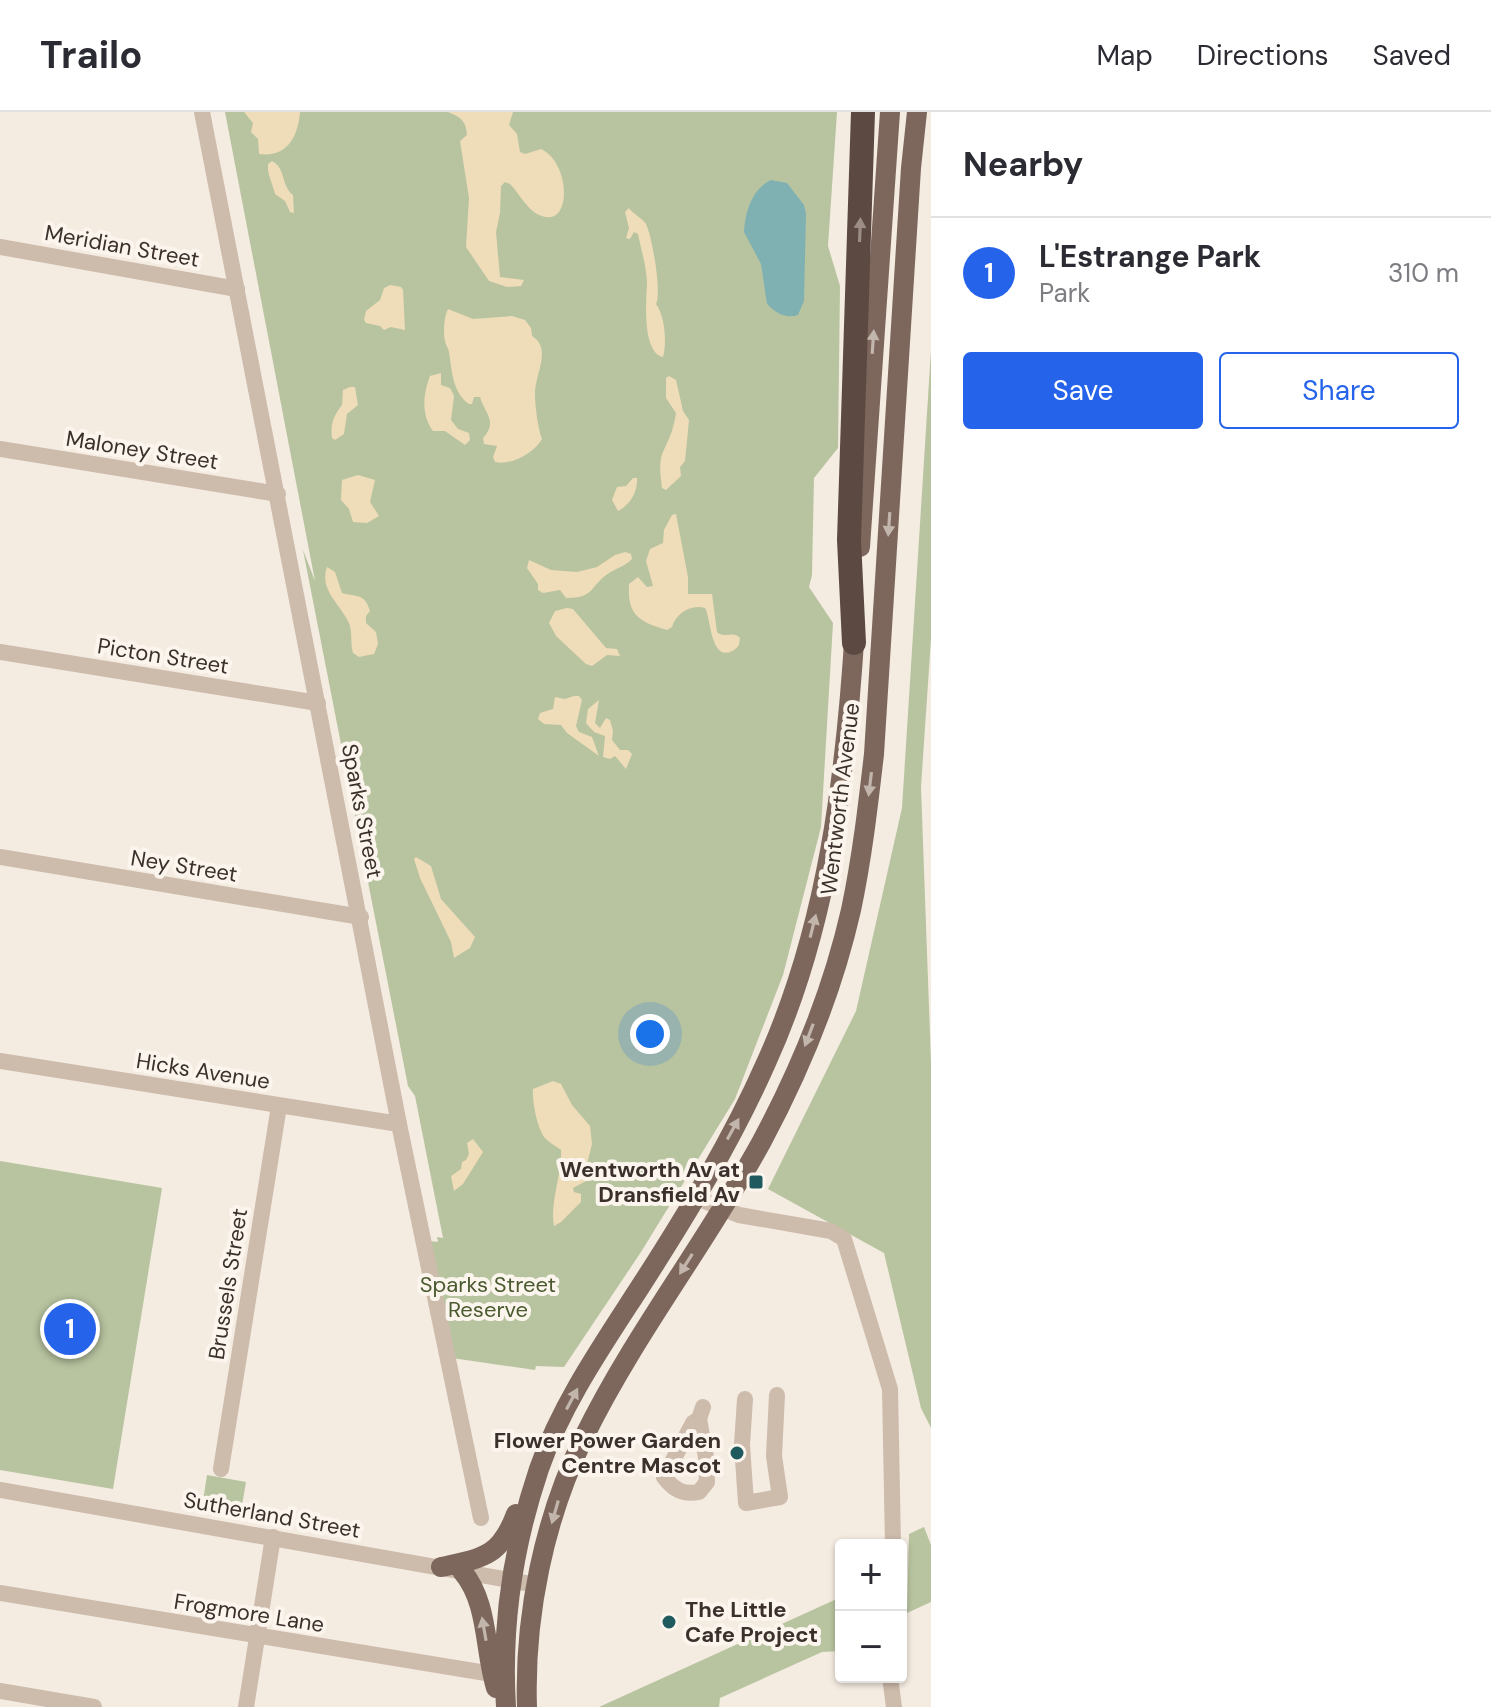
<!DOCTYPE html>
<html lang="en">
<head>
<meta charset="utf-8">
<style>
	:root { --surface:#fff; --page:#f2f2f3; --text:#2b2b33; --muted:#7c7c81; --line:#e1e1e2; --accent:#2563eb }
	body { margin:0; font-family:"DM Sans",sans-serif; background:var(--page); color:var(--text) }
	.controls { position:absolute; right:24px; bottom:24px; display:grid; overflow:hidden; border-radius:8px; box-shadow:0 2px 6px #0004 }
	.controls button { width:72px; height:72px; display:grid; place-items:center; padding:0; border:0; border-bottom:2px solid var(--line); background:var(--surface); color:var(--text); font:40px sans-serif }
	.you { position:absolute; left:650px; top:922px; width:28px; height:28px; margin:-20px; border:6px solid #fff; border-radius:50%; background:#1a73e8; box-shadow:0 0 0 12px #1a73e833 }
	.badge { display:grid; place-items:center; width:52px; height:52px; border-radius:50%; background:var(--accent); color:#fff; font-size:26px; font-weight:700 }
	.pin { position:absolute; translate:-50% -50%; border:4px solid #fff; box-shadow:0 2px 8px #0006 }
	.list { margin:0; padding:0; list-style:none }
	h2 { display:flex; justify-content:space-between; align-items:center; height:104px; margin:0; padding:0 32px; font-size:34px }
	h2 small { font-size:26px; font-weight:400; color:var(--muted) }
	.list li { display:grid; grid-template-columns:52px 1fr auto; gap:24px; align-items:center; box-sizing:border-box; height:112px; padding:0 32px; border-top:2px solid var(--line) }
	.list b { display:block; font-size:30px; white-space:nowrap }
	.list p { margin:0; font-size:26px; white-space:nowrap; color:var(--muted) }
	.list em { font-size:26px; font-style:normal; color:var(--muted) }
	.actions { display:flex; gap:16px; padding:24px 32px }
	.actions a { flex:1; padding:18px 0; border:2px solid var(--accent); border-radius:8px; text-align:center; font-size:28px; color:var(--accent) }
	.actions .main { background:var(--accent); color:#fff }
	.map { position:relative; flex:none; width:931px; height:1595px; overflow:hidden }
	header { display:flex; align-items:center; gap:48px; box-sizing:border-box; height:112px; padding:0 40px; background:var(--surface); border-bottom:2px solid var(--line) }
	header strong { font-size:38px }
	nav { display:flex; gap:44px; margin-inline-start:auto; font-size:28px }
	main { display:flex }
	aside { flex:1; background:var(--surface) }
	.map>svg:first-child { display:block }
	.green { fill:#b8c4a0 }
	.sand { fill:#efdcb8 }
	.water { fill:#7fb0b2 }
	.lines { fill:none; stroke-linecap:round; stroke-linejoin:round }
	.minor { stroke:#cdbbac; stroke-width:16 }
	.major { stroke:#7d675c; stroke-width:20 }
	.highway { stroke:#5c4a42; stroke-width:24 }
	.oneway { fill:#9c8e87 }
	.oneway2 { fill:#c2b5ac }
	.poi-dot { fill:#1f5a5e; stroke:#fbf5ee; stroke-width:3 }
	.labels { text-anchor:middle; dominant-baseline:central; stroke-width:8; stroke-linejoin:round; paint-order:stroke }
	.street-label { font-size:22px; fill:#3b302b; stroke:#fbf5ee }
	.poi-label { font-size:22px; font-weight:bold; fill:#3b302b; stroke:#fbf5ee; text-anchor:end }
	.park-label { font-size:22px; fill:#4a5a2e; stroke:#fbf5ee }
</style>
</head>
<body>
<header>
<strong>Trailo</strong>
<nav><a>Map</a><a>Directions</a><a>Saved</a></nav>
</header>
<main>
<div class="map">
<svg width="931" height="1595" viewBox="0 0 931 1595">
	<rect width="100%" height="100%" fill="#f4ebe1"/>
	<g class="green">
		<polygon points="225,0 837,0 828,134 840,174 838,336 814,366 812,463 809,475 833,511 821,715 783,863 735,987 641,1140 564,1255 536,1254 535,1258 452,1246 430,1129 438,1130 437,1125 443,1126 415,984 408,974 303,438 315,469"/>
		<polygon points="931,238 931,527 921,675 931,950 931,1316 921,1296 884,1141 768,1077 856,899 902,696"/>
		<polygon points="0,1049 162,1076 113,1377 0,1358"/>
		<polygon points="207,1363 246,1370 241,1399 203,1389"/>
		<polygon points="924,1415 931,1433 931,1490 907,1501 909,1422"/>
		<polygon points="841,1485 841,1539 822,1540 720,1586 719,1595 599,1595"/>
	</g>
	<g class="sand">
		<path d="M 244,0 L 300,0 C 298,25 287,46 259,42 L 258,27 L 251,20 L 253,11 Z"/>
		<path d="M 448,0 L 513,0 L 509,13 L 517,22 L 520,40 L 525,42 L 541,37 C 571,51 572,115 542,104 C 528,100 520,82 510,72 L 505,70 L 501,74 L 500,101 L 496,120 L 500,165 L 524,168 L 521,174 L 507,175 L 489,169 L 466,135 L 469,86 L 460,29 L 467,23 C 466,8 460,5 448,0 Z"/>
		<path d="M 272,49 C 286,56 281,74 293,83 L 294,101 L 290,100 L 285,89 L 275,82 C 273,72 267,63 268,52 Z"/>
		<path d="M 629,96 C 633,102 642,106 646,112 C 652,124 662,181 656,192 C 665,204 667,231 663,245 C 642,241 646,188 647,172 C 647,156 641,138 638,122 L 634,120 L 630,127 L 626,126 L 629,116 L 625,100 Z"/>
		<polygon points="390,173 401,175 403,178 405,218 391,215 384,218 380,214 366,211 364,208 366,199 380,188 384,176"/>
		<path d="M 448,197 L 473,207 L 512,204 L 525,208 L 531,216 L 532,224 C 553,237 534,263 535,283 C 535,294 538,317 542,327 C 534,341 511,354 495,350 L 493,345 L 497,334 L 484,332 L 483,326 C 498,309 485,302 480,285 L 474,285 L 472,292 L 469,292 C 452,280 452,258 449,240 C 448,235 446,234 445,229 C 443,220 444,205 448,197 Z"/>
		<path d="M 441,261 L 441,273 L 450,276 L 454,284 L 451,308 L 458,317 L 469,321 L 470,328 L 465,333 L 445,319 L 433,319 C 421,303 423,282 430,264 Z"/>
		<path d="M 669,264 L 676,268 L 683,299 L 689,308 L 685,349 L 680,355 L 681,364 L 666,378 L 662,376 C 661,365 658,351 663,340 C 670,324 673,320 676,301 L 666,286 L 666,266 Z"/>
		<path d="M 350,275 L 355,275 L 358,293 L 347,302 L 344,322 L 335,328 L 332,326 C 330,312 334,303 342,293 L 343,278 Z"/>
		<polygon points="358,363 375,368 370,390 379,404 367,411 353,410 349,397 341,388 342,368"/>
		<path d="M 633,366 L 637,366 C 638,380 630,393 618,399 L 612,388 L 617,375 L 626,374 Z"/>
		<path d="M 676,402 L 688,465 L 688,482 L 712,482 L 717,520 C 724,527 734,518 740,526 C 739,532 740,534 734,538 C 710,553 711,504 705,496 C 690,492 676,502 672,515 L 667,518 C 640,510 627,504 629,472 L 638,465 L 647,475 L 653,474 L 646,449 L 650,437 L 663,431 L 664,418 L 672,403 Z"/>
		<path d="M 625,440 L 631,442 L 632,447 C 625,454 617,456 609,461 C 589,474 596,486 566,486 L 560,478 L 543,481 L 538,478 L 538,472 L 527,456 L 529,448 L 551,458 L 577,460 L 597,455 L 615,443 Z"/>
		<path d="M 327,455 L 335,460 L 342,481 C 356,485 365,481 370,499 L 366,504 L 366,511 L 376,520 L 378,532 L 374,542 L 359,545 L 353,541 C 350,531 353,517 348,509 C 339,491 319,477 327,455 Z"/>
		<polygon points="567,496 573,497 606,536 617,537 620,544 607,543 592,554 586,552 556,524 549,511 555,499"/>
		<polygon points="574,584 579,584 582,588 576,614 579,620 592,625 599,644 567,621 561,613 544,612 538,607 540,601 553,597 555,585 565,587"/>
		<polygon points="599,588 595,611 600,616 606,606 610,608 613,619 612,628 620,638 628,638 632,642 626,657 615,644 610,647 603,645 605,624 594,620 586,611 588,597"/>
		<polygon points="416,745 431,754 441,787 475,825 470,836 454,846 451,830 420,766 414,747"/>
		<path d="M 553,969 L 561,972 L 572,993 L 590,1014 L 592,1032 L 585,1060 L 588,1068 L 573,1076 L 574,1080 L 581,1082 L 581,1090 L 561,1110 L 554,1114 C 550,1089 562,1063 561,1038 C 556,1034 548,1030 544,1025 C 537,1014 532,990 533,977 Z"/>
		<polygon points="473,1027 483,1040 463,1072 454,1079 451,1064 461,1057 462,1050 466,1048 469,1042 467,1031"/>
	</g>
	<path class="water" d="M 771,68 L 787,71 L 804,93 L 806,101 L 804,189 L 798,203 C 785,207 776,201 767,192 L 761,152 L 744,120 C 745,100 752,77 771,68 Z"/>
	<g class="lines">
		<g class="minor">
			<polyline points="202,0 399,1012 481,1406"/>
			<polyline points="0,135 237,177"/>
			<polyline points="0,337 278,382"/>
			<polyline points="0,540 318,591"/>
			<polyline points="0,745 361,805"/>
			<polyline points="0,949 399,1012"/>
			<polyline points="695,1085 739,1103 831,1119 844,1127 890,1277 893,1433"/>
			<polyline points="745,1287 742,1333 746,1391 780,1385 774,1344 777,1283"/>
			<path d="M 699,1307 L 706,1345 L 707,1370 L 699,1380 C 683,1383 674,1378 664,1365 L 693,1311 L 699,1307 L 703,1295"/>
			<polyline points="221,1357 279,994"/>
			<polyline points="0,1378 537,1473"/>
			<polyline points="0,1481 492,1562"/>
			<polyline points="890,1565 894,1595"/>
			<polyline points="0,1579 94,1595"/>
			<polyline points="246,1595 273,1425"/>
		</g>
		<g class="major">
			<polyline points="860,435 890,0"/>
			<path d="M 441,1455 C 483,1446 500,1445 516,1402"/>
			<path d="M 462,1459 C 489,1491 484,1537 496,1576"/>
			<path d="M 506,1595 C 501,1514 513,1434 539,1357 C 562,1291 604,1231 642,1172 C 687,1102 732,1028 766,951 C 828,815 846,662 855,515"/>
			<path d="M 527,1595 C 524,1504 544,1407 584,1325 C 635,1221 707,1130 762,1029 C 800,958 833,877 851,798 C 862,746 868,694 874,642 L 911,56 L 917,0"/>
		</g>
		<polyline class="highway" points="854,531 849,428 863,0"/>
	</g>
	<defs><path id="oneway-solid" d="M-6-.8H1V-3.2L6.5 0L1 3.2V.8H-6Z" transform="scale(2)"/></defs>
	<use class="oneway" href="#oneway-solid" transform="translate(860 118) rotate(-88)"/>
	<g class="oneway2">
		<use href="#oneway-solid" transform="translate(873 230) rotate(-86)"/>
		<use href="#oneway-solid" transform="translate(889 412) rotate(94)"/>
		<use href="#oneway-solid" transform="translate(870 672) rotate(97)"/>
		<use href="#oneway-solid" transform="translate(813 814) rotate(-76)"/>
		<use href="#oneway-solid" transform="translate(809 923) rotate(111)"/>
		<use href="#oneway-solid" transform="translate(733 1017) rotate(-61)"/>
		<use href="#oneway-solid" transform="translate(686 1152) rotate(122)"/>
		<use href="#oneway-solid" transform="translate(572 1287) rotate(-62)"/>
		<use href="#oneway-solid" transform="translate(555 1400) rotate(106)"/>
		<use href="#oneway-solid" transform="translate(484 1517) rotate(-100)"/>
	</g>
	<g class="poi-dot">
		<rect x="748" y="1062" width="16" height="16" rx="4"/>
		<circle cx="737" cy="1341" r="8"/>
		<circle cx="669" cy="1510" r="8"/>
	</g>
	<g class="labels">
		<g class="street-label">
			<text transform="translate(122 134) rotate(10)">Meridian Street</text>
			<text transform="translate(142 338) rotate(9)">Maloney Street</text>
			<text transform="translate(163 544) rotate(9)">Picton Street</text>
			<text transform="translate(840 687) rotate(-83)">Wentworth Avenue</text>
			<text transform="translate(362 699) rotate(79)">Sparks Street</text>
			<text transform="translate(184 754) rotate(9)">Ney Street</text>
			<text transform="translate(203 959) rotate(9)">Hicks Avenue</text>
			<text transform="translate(228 1172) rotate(-81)">Brussels Street</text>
			<text transform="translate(272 1403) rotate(10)">Sutherland Street</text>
			<text transform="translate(249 1501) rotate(9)">Frogmore Lane</text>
		</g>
		<g class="poi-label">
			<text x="740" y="1057">Wentworth Av at<tspan x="740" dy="25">Dransfield Av</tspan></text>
			<text x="721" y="1328">Flower Power Garden<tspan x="721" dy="25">Centre Mascot</tspan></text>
			<text x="685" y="1497" text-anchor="start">The Little<tspan x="685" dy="25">Cafe Project</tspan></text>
		</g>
		<g class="park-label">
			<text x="488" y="1172">Sparks Street<tspan x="488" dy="25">Reserve</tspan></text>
		</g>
	</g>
</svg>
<div class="controls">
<button>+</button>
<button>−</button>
</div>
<div class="you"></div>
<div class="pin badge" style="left:70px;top:1217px">1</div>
</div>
<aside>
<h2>Nearby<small></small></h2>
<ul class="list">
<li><span class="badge">1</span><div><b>L'Estrange Park</b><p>Park</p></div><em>310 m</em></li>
</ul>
<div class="actions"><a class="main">Save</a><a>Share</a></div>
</aside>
</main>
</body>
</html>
